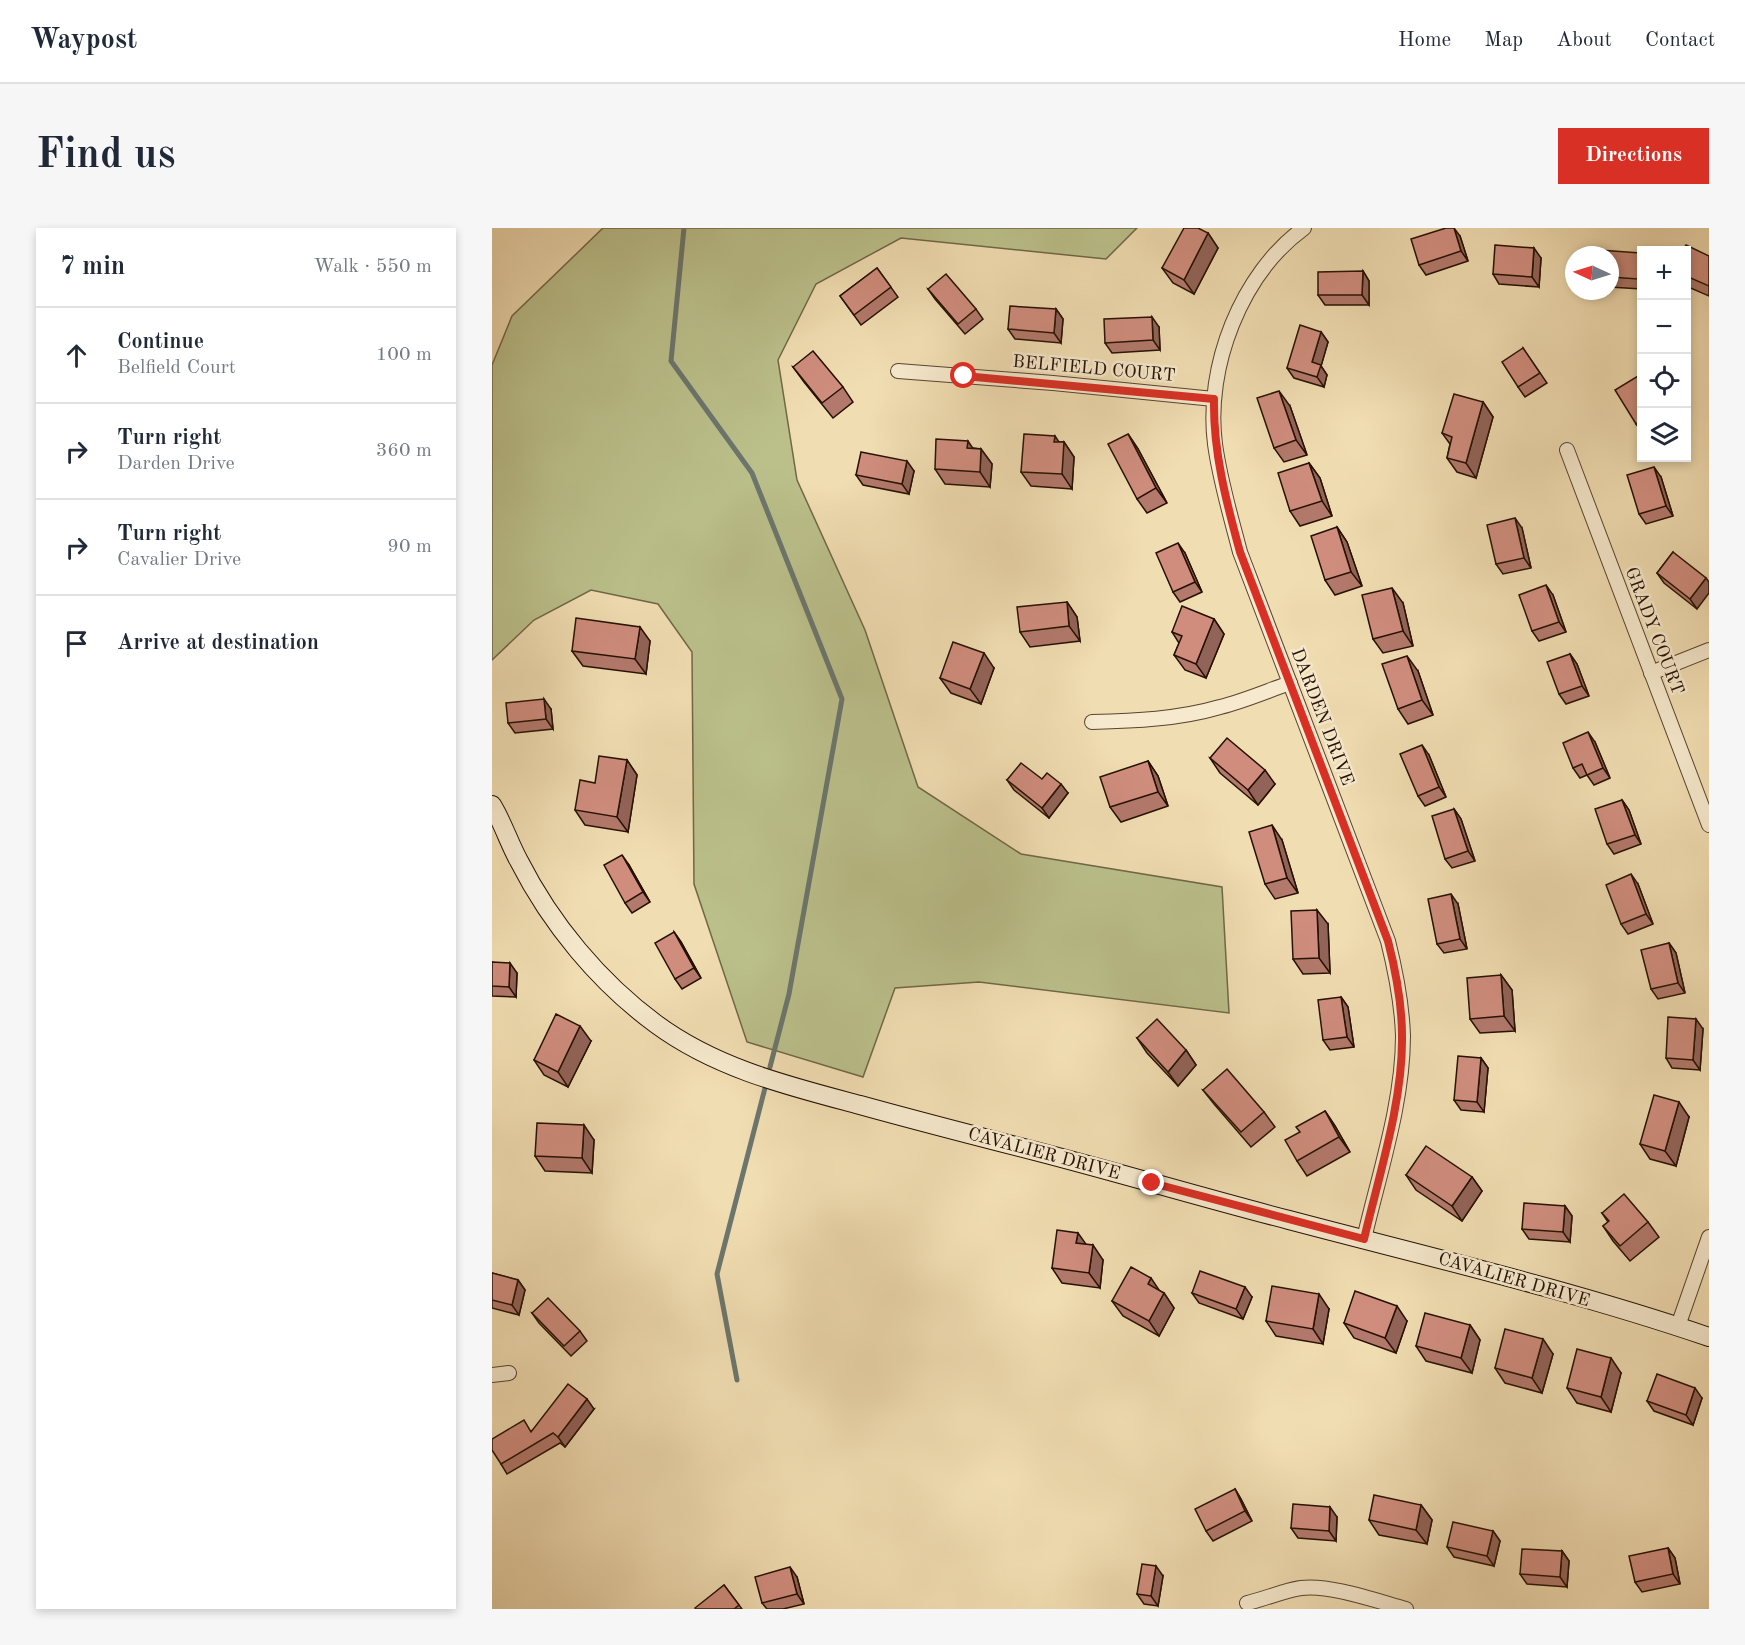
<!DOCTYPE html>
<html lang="en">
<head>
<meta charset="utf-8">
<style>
	:root { --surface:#fff; --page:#f6f6f7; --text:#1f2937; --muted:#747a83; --line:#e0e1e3; --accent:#d93025 }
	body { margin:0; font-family:"Old Standard TT",serif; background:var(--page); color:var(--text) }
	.controls { position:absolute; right:18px; top:18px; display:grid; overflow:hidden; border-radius:0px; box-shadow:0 3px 9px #0003 }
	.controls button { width:54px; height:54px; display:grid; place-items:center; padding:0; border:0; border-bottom:2px solid var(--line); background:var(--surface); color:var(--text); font:30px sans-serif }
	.compass { position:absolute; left:1073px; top:18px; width:54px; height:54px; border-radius:50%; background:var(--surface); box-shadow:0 3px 9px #0003; rotate:274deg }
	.stop { position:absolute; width:18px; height:18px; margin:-14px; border:4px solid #d93025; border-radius:50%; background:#fff }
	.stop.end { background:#d93025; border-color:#fff; box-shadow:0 2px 6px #0008 }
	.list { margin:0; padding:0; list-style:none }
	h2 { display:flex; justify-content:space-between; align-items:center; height:78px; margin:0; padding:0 24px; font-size:26px }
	h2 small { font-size:20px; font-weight:400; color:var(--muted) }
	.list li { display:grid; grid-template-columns:39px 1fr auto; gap:18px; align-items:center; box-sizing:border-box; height:96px; padding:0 24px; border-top:2px solid var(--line) }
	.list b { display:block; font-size:22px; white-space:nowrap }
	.list p { margin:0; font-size:20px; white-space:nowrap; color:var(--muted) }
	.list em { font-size:20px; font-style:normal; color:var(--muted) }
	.icon { flex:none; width:33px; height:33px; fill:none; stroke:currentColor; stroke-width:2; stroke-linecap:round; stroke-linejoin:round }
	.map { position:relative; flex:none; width:1217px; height:1381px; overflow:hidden; border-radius:0px }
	header { display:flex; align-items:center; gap:36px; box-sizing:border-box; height:84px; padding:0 30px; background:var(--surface); border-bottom:2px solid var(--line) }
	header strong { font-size:28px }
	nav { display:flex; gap:33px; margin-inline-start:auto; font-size:21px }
	.intro { display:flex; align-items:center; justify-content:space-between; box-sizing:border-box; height:144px; padding:0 36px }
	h1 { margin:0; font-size:42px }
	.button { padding:15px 27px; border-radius:0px; background:var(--accent); color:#fff; font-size:21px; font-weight:700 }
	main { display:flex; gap:36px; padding:0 36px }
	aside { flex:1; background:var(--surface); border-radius:0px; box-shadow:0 3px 9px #0003 }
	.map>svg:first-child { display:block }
	.green { fill:#bbc08b; stroke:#706847; stroke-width:1.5 }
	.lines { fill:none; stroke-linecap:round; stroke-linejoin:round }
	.stream { stroke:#6c766d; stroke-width:5 }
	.street-casing { stroke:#58442f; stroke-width:16 }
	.secondary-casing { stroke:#251103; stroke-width:20 }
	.street { stroke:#f6e9cd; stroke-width:14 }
	.secondary { stroke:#f6e9cd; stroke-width:18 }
	.wall { fill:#b3796c; stroke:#251103; stroke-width:1.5 }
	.shaded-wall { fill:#926358; stroke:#251103; stroke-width:1.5 }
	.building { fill:#d08d7e; stroke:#251103; stroke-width:1.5 }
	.route { stroke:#d93025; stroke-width:8 }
	.labels { text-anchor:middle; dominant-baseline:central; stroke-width:5; stroke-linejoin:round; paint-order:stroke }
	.street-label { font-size:18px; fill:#251103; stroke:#f6e9cd }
</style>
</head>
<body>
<header>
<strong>Waypost</strong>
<nav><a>Home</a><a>Map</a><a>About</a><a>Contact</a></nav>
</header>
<div class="intro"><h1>Find us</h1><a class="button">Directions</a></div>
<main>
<aside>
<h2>7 min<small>Walk · 550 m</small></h2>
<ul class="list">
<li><svg class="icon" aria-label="ahead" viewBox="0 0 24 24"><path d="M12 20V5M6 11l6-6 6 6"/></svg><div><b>Continue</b><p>Belfield Court</p></div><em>100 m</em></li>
<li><svg class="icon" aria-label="right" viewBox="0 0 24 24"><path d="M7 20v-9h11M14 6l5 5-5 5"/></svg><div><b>Turn right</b><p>Darden Drive</p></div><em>360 m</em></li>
<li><svg class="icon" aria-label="right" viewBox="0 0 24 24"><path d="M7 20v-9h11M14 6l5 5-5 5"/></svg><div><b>Turn right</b><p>Cavalier Drive</p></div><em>90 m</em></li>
<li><svg class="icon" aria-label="arrive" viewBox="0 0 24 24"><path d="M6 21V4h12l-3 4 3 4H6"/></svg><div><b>Arrive at destination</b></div></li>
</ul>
</aside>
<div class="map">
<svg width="1217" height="1381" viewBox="0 0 1217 1381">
	<rect width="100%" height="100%" fill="#f1ddb2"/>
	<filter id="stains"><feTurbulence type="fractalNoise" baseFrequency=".00333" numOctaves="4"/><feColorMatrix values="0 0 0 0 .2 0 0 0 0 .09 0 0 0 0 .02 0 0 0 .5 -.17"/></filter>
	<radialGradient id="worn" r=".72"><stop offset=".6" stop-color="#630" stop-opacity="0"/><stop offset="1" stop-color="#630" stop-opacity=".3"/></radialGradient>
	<polygon class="green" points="111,0 645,0 614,31 409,10 324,56 286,132 305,252 373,402 426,559 529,626 730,659 737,785 487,754 403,760 371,849 255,814 202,656 200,424 166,376 99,362 42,392 0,432 0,137 20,88"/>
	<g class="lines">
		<g class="stream">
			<polyline points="192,0 179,133 260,245 350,471 297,766 278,839"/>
			<polyline points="245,1152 225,1046 273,860"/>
		</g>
		<g class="street-casing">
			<g id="street">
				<path d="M 812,0 C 749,46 713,139 723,216 C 728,253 739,289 748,324 L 896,713 C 904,745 910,776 911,808 C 911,875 887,946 872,1011"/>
				<polyline points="406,143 561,155 722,171"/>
				<polyline points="1075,222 1217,597"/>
				<polyline points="1159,445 1217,422"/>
				<path d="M 600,494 C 642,493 687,491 728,479 C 752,473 775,463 798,455"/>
				<polyline points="1186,1098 1217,1009"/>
				<polyline points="0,1147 17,1145"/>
				<path d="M 755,1375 C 773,1371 790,1363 809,1360 C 837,1356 885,1373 914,1381"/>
			</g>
		</g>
		<g class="secondary-casing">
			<path id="secondary" d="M 0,577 C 11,595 17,615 27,633 C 59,696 107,754 164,796 C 225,841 297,858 368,877 C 426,893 484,908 543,923 C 628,945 712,970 797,992 C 937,1029 1079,1062 1217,1109"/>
		</g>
		<use href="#street" class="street"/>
		<use href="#secondary" class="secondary"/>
	</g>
	<g class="wall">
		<polygon points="716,5 726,20 702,66 681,55 670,40"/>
		<polygon points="968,8 976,33 934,47 927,37"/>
		<polygon points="1194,22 1217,28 1217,68 1194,58"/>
		<polygon points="1118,27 1149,27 1149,61 1118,59"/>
		<polygon points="1049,30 1047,59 1007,56 1001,46"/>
		<polygon points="385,40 406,69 369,97 348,68"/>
		<polygon points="871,43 877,53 877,77 833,77 826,67"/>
		<polygon points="436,61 484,81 491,91 473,106 443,71"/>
		<polygon points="564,81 571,91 569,115 523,111 516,101"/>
		<polygon points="667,99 668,122 620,125 613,115"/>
		<polygon points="829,104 836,114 829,138 835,147 832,159 802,150 795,140"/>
		<polygon points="1031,120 1055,155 1033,169 1026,159"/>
		<polygon points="301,139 351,159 361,174 341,190 312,154"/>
		<polygon points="1149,153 1149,203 1144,196"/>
		<polygon points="991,174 1001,189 984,250 965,244 955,230 958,216 950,205"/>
		<polygon points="798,178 815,227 792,234 782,220"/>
		<polygon points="636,206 646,221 675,275 655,285 645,271"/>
		<polygon points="567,214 572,214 582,229 580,261 539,258 529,244"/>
		<polygon points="481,220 489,221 500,236 498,259 453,256 443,241"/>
		<polygon points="817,235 828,250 840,288 808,298 798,283"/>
		<polygon points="422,243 417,266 371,257 364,247"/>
		<polygon points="1169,249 1181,288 1154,296 1147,286"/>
		<polygon points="845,299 855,314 870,358 843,367 833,352"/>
		<polygon points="1030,300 1039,340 1011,346 1004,336"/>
		<polygon points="1181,324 1205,381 1172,355 1165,345"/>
		<polygon points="693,325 710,364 688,374 681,364"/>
		<polygon points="1061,367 1074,404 1047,413 1040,403"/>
		<polygon points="575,374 585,389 588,413 538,419 528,404"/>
		<polygon points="911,375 921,418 891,425 881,411"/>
		<polygon points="722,391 732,406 714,450 693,442 682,427 687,415 680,404"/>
		<polygon points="158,413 154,446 91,438 80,423"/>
		<polygon points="1078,426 1085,436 1097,468 1074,476 1067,466"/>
		<polygon points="502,440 489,476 459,465 448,450"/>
		<polygon points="926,443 941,487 916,496 906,481"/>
		<polygon points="59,481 61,501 23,505 16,495"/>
		<polygon points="1103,514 1118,550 1102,557 1095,547 1088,550 1081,540"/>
		<polygon points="937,527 954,569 933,578 926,568"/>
		<polygon points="718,530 783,556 766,577 728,545"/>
		<polygon points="135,532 145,547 136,604 93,597 83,582 103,555"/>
		<polygon points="656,533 666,548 676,578 629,594 618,579"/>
		<polygon points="515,552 576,565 557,590 522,562"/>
		<polygon points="1130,572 1137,582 1149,616 1122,626 1115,616"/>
		<polygon points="962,581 969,591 983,633 960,640 953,631"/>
		<polygon points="790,612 806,665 783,671 773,656"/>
		<polygon points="137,637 158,674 140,685 133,675"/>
		<polygon points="1146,656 1161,696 1136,706 1129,696"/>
		<polygon points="966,676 975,721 952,725 945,716"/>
		<polygon points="836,696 838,745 811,746 801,731"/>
		<polygon points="182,704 189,714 209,750 190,761 183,751"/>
		<polygon points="1177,715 1184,725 1193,765 1166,771 1159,761"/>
		<polygon points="0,734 25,745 24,769 0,768"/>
		<polygon points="1009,747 1020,762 1023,803 988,805 978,791"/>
		<polygon points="849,769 856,779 862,819 838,822 831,812"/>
		<polygon points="1211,801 1208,842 1180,840 1174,830"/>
		<polygon points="645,810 694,822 704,837 686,858 655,825"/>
		<polygon points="99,813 76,859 52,847 42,832"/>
		<polygon points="989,830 996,840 992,884 969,882 962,872"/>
		<polygon points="711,862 772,884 783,899 759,919 722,876"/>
		<polygon points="833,883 843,898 858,924 815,948 805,933 808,904"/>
		<polygon points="1197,889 1184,938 1158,931 1148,916"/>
		<polygon points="102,912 100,945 53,943 43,928"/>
		<polygon points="914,947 980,949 990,963 970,993 924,962"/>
		<polygon points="1073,978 1080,988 1078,1014 1037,1011 1030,1001"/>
		<polygon points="1110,985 1156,994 1167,1009 1138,1033 1121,1013 1111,998 1116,994"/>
		<polygon points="611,1032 608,1060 570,1055 560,1040"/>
		<polygon points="0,1045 26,1052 33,1062 27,1087 0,1080"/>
		<polygon points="668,1063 672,1065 682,1080 667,1108 631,1088 620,1073"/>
		<polygon points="700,1065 760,1069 751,1091 707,1075"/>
		<polygon points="837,1081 831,1116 784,1108 774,1093"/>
		<polygon points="40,1085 88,1103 95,1113 79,1128 47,1095"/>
		<polygon points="915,1093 904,1125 862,1110 852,1095"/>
		<polygon points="978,1097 988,1112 980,1145 934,1133 924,1118"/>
		<polygon points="1061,1126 1050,1165 1013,1155 1003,1140"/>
		<polygon points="1129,1145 1119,1184 1085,1175 1075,1160"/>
		<polygon points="1210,1170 1201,1197 1162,1183 1155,1173"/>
		<polygon points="102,1181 73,1219 68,1215 15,1246 9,1236 39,1203"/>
		<polygon points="743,1261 749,1271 760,1293 721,1313 714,1303"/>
		<polygon points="929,1277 940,1292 935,1316 887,1307 877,1292"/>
		<polygon points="845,1289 844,1313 806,1310 799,1300"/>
		<polygon points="1001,1303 1008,1313 1002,1338 962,1329 955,1319"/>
		<polygon points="1176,1320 1183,1330 1188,1356 1150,1364 1143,1354"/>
		<polygon points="1070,1323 1077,1333 1075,1359 1035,1356 1028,1346"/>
		<polygon points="671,1348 666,1378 652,1376 645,1366"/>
		<polygon points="305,1349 312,1376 291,1381 275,1381 270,1375"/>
		<polygon points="232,1357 250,1381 204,1381"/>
	</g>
	<g class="shaded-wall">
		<polygon points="962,0 968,8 976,33 969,23"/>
		<polygon points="716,5 726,20 702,66 692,52"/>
		<polygon points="1042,20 1049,30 1047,59 1040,49"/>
		<polygon points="1148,25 1149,27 1149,56 1146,51"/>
		<polygon points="871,43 877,53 877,77 870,67"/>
		<polygon points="564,81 571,91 569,115 562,105"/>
		<polygon points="660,89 667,99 668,122 661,112"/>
		<polygon points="829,104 836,114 829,138 835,147 832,159 825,149 820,134"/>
		<polygon points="787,163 798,178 815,227 804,212"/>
		<polygon points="991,174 1001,189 984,250 974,235"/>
		<polygon points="636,206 646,221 675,275 664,260"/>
		<polygon points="563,208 571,220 572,214 582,229 580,261 570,246 562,214"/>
		<polygon points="476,213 486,228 475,220"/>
		<polygon points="489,221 500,236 498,259 488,244"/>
		<polygon points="415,233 422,243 417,266 410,256"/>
		<polygon points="817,235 828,250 840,288 830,273"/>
		<polygon points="1162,239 1169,249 1181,288 1174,278"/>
		<polygon points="1023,290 1030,300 1039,340 1032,330"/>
		<polygon points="845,299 855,314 870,358 859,344"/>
		<polygon points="686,315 693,325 710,364 703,354"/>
		<polygon points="1214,350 1217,354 1217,365 1205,381 1198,371"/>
		<polygon points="1054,357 1061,367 1074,404 1067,394"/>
		<polygon points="900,360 911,375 921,418 911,403"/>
		<polygon points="575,374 585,389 588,413 577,398"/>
		<polygon points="722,391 732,406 714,450 704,436"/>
		<polygon points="148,399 158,413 154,446 143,431"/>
		<polygon points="492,425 502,440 489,476 478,461"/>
		<polygon points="1078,426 1085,436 1097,468 1090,458"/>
		<polygon points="915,428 926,443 941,487 930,472"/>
		<polygon points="52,471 59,481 61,501 54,491"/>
		<polygon points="1096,504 1103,514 1118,550 1111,540"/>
		<polygon points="930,517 937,527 954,569 947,559"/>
		<polygon points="135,532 145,547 136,604 125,589"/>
		<polygon points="656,533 666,548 676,578 666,564"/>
		<polygon points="773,542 783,556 766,577 756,562"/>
		<polygon points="569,556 576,565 557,590 550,580"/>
		<polygon points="1130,572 1137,582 1149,616 1143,607"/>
		<polygon points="962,581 969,591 983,633 976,623"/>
		<polygon points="780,597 790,612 806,665 795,650"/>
		<polygon points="130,627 137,637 158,674 151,664"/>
		<polygon points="1139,646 1146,656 1161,696 1154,686"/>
		<polygon points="959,666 966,676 975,721 968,711"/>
		<polygon points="825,682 836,696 838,745 827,730"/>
		<polygon points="182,704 189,714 209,750 202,740"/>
		<polygon points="1177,715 1184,725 1193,765 1186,755"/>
		<polygon points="18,735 25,745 24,769 17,759"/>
		<polygon points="1009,747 1020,762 1023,803 1012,788"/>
		<polygon points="849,769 856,779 862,819 855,809"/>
		<polygon points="1204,791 1211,801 1208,842 1201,832"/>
		<polygon points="88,798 99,813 76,859 66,844"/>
		<polygon points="694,822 704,837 686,858 676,844"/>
		<polygon points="989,830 996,840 992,884 985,874"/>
		<polygon points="1187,874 1197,889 1184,938 1173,923"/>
		<polygon points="833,883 843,898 858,924 847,909"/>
		<polygon points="92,897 102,912 100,945 90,930"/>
		<polygon points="980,949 990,963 970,993 960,978"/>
		<polygon points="1073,978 1080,988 1078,1014 1071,1004"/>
		<polygon points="586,1005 596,1019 584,1015"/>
		<polygon points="601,1017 611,1032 608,1060 597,1045"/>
		<polygon points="659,1050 669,1065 656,1056"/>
		<polygon points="26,1052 33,1062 27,1087 20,1077"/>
		<polygon points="753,1059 760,1069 751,1091 744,1081"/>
		<polygon points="672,1065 682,1080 667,1108 657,1093"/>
		<polygon points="827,1066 837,1081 831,1116 821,1101"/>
		<polygon points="905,1078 915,1093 904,1125 893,1110"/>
		<polygon points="978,1097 988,1112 980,1145 969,1130"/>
		<polygon points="1051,1111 1061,1126 1050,1165 1040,1150"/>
		<polygon points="1119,1130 1129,1145 1119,1184 1109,1169"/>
		<polygon points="1203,1160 1210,1170 1201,1197 1194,1187"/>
		<polygon points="95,1171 102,1181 73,1219 66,1209"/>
		<polygon points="743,1261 749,1271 760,1293 753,1283"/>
		<polygon points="929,1277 940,1292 935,1316 924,1302"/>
		<polygon points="838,1279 845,1289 844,1313 837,1303"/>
		<polygon points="1001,1303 1008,1313 1002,1338 995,1328"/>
		<polygon points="1176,1320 1183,1330 1188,1356 1181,1346"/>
		<polygon points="1070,1323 1077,1333 1075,1359 1068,1349"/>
		<polygon points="664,1338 671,1348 666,1378 659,1368"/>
		<polygon points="298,1339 305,1349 312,1376 305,1366"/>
	</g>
	<g class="building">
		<polygon points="692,0 706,0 716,5 692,52 670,40"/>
		<polygon points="954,0 962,0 969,23 927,37 919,11"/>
		<polygon points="1003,17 1042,20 1040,49 1001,46"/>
		<polygon points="1194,17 1217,28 1217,58 1194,48 1194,22 1191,22"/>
		<polygon points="1107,22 1148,25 1146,51 1118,49 1118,27 1107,27"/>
		<polygon points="385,40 399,59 362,87 348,68"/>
		<polygon points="871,43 870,67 826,67 826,44"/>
		<polygon points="454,46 484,81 466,96 436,61"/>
		<polygon points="518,78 564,81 562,105 516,101"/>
		<polygon points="660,89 661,112 613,115 612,91"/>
		<polygon points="808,97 829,104 820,134 829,137 825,149 795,140"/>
		<polygon points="1031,120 1048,145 1026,159 1010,134"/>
		<polygon points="321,123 351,159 330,175 301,139"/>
		<polygon points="1146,148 1149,154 1149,193 1144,196 1123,162"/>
		<polygon points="787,163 804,212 782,220 765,170"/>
		<polygon points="962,166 991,174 974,235 955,230 960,209 950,205"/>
		<polygon points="532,206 563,208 562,214 572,214 570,246 529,244"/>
		<polygon points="636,206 664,260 645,271 616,216"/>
		<polygon points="444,211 476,213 475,220 489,221 488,244 443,241"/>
		<polygon points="369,224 415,233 410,256 364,247"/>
		<polygon points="817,235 830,273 798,283 786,245"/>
		<polygon points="1162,239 1174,278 1147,286 1135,247"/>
		<polygon points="1023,290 1032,330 1004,336 995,297"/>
		<polygon points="845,299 859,344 833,352 819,308"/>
		<polygon points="686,315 703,354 681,364 664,325"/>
		<polygon points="1181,324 1214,350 1198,371 1165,345"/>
		<polygon points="1054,357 1067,394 1040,403 1027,367"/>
		<polygon points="900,360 911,403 881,411 870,367"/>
		<polygon points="575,374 577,398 528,404 525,379"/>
		<polygon points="690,378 722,391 704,436 682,427 690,408 680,404"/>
		<polygon points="84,390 148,399 143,431 80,423"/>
		<polygon points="461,414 492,425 478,461 448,450"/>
		<polygon points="1078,426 1090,458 1067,466 1055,434"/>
		<polygon points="915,428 930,472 906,481 890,436"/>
		<polygon points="52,471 54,491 16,495 14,475"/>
		<polygon points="1096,504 1111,540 1095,547 1090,536 1081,540 1071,515"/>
		<polygon points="735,510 773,542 756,562 718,530"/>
		<polygon points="930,517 947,559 926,568 908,526"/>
		<polygon points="107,528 135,532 125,589 83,582 88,552 103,555"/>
		<polygon points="656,533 666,564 618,579 608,549"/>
		<polygon points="529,535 550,551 555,545 569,556 550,580 515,552"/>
		<polygon points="1130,572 1143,607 1115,616 1103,581"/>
		<polygon points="962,581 976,623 953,631 940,588"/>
		<polygon points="780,597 795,650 773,656 757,604"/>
		<polygon points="130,627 151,664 133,675 112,637"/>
		<polygon points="1139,646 1154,686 1129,696 1114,657"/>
		<polygon points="959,666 968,711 945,716 936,671"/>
		<polygon points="825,682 827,730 801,731 799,683"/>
		<polygon points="182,704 202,740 183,751 163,715"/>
		<polygon points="1177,715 1186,755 1159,761 1149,722"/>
		<polygon points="0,734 18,735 17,759 0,758"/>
		<polygon points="1009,747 1012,788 978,791 975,750"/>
		<polygon points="849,769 855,809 831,812 826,772"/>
		<polygon points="64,786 88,798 66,844 42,832"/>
		<polygon points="1176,789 1204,791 1201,832 1174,830"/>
		<polygon points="665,791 694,822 676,844 645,810"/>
		<polygon points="966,828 989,830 985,874 962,872"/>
		<polygon points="735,841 772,884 749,904 711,862"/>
		<polygon points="1162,867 1187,874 1173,923 1148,916"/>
		<polygon points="833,883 847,909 805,933 793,912 808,904 804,899"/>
		<polygon points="45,895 92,897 90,930 43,928"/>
		<polygon points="934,918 980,949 960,978 914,947"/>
		<polygon points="1132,966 1156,994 1128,1018 1111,998 1117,993 1110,985"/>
		<polygon points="1032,975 1073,978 1071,1004 1030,1001"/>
		<polygon points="565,1002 586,1005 584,1015 601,1017 597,1045 560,1040"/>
		<polygon points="639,1039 659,1050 656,1056 672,1065 657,1093 620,1073"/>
		<polygon points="708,1043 753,1059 744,1081 700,1065"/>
		<polygon points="0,1045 26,1052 20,1077 0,1072"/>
		<polygon points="780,1058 827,1066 821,1101 774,1093"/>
		<polygon points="863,1063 905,1078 893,1110 852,1095"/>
		<polygon points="56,1070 88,1103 72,1118 40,1085"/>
		<polygon points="933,1085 978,1097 969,1130 924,1118"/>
		<polygon points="1013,1101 1051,1111 1040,1150 1003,1140"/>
		<polygon points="1085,1121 1119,1130 1109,1169 1075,1160"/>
		<polygon points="1165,1146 1203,1160 1194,1187 1155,1173"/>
		<polygon points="76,1156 95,1171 66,1209 61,1205 9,1236 0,1222 0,1211 32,1192 39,1204"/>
		<polygon points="743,1261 753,1283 714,1303 703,1281"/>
		<polygon points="882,1267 929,1277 924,1302 877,1292"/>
		<polygon points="801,1276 838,1279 837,1303 799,1300"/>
		<polygon points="961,1294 1001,1303 995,1328 955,1319"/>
		<polygon points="1176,1320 1181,1346 1143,1354 1137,1328"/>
		<polygon points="1030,1321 1070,1323 1068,1349 1028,1346"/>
		<polygon points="650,1336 664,1338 659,1368 645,1366"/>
		<polygon points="298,1339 305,1366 270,1375 263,1349"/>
		<polygon points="232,1357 247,1377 242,1381 204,1381 203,1380"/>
	</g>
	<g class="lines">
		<path class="route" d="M 472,148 L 722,171 C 721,223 734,273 748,324 L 896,713 C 904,744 910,776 910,808 C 911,874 887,947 872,1011 L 660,955"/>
	</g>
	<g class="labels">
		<g class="street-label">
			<text transform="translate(602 141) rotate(5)">BELFIELD COURT</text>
			<text transform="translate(1162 403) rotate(69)">GRADY COURT</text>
			<text transform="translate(830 489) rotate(69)">DARDEN DRIVE</text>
			<text transform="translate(552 926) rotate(15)">CAVALIER DRIVE</text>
			<text transform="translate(1022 1052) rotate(16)">CAVALIER DRIVE</text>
		</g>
	</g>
	<rect width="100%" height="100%" filter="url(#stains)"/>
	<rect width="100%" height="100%" fill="url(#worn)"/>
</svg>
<div class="controls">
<button>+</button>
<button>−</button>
<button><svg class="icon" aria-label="locate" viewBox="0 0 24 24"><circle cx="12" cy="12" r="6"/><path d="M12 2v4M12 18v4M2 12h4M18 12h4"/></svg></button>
<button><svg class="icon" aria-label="layers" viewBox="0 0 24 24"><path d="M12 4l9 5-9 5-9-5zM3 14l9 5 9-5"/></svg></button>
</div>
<svg class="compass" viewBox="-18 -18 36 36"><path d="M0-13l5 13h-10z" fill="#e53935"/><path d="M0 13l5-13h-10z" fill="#747a83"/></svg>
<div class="stop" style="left:472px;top:148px"></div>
<div class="stop end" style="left:660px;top:955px"></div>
</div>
</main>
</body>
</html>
